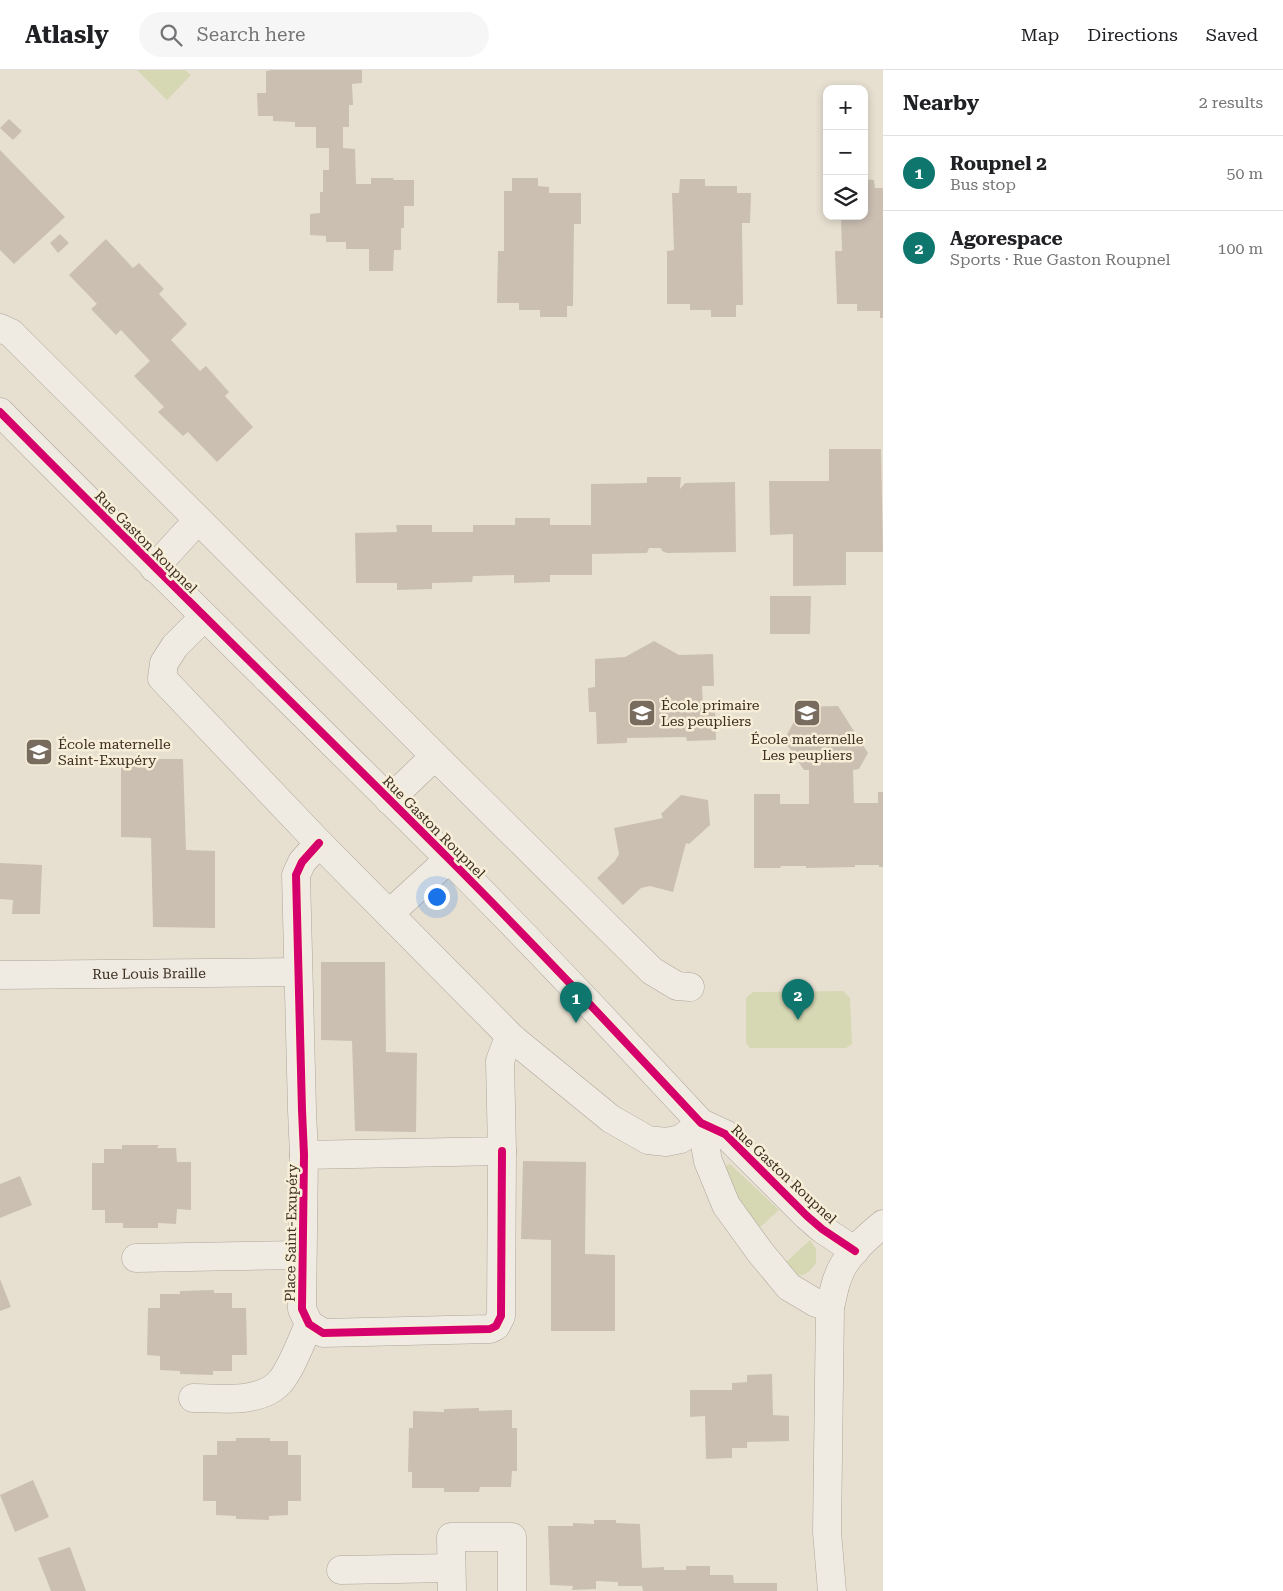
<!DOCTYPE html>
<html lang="en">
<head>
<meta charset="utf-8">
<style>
	:root { --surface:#fff; --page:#f6f6f6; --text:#202124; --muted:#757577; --line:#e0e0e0; --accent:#0f766e }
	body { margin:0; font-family:"Roboto Serif",serif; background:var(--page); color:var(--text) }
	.controls { position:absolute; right:15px; top:15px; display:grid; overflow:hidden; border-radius:10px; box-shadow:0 2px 8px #0003 }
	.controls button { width:45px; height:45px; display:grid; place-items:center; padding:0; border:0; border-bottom:1px solid var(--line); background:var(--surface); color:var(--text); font:25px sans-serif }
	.you { position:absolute; left:436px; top:826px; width:18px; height:18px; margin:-12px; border:4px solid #fff; border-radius:50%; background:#1a73e8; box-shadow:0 0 0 8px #1a73e833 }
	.badge { display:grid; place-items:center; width:32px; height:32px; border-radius:50%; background:var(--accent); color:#fff; font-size:16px; font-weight:700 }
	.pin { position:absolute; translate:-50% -41px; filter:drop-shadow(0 1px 2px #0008) }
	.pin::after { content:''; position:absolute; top:26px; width:18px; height:15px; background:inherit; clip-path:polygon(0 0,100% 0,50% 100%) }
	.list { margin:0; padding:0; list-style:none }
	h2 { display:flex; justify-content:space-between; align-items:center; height:65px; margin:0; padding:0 20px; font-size:21px }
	h2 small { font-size:16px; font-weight:400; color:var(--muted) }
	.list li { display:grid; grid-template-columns:32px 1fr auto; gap:15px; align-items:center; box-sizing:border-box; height:75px; padding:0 20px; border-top:1px solid var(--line) }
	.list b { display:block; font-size:19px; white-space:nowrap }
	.list p { margin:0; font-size:16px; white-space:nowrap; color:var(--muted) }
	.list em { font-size:16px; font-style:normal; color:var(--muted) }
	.icon { flex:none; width:28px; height:28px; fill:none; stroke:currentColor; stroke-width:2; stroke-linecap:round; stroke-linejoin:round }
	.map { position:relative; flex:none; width:883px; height:1521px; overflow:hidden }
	header { display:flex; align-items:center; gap:30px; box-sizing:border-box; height:70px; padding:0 25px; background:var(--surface); border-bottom:1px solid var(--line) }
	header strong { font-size:24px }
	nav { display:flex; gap:28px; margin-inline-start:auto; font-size:18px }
	.search { width:350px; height:45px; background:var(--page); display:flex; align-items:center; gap:12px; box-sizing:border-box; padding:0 18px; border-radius:28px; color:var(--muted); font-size:19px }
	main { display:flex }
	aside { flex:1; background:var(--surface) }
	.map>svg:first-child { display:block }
	.green { fill:#d6d7b3 }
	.building { fill:#cbbfb2 }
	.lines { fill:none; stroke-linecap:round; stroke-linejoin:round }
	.minor-casing { stroke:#ada599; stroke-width:29 }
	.minor { stroke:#efebe3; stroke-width:28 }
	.cycleway-casing { stroke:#f7eed8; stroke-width:11 }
	.cycleway { stroke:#d6006c; stroke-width:8 }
	.labels { text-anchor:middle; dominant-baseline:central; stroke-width:5; stroke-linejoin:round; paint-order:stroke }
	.street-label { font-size:14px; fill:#3d2e20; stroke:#f7eed8 }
	.poi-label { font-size:14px; fill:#3d2e20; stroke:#f7eed8; text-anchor:start }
</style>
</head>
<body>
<header>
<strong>Atlasly</strong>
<div class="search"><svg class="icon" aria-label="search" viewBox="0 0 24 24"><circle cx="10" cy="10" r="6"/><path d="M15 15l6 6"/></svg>Search here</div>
<nav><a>Map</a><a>Directions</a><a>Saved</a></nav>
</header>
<main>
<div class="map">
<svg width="883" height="1521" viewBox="0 0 883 1521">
	<rect width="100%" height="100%" fill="#e7e0d1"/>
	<g class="green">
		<polygon points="137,0 185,0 191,5 167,30"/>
		<polygon points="843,921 850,928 852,974 846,978 750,978 746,973 746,928 753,922"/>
		<polygon points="730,1094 779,1140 758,1159 738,1129 723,1097"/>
		<path d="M 810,1170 L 816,1179 L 816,1193 C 804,1210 797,1208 782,1196 Z"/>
	</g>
	<g class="building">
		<polygon points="271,0 362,0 362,13 352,14 353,35 349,35 349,57 343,57 343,78 355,79 356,114 371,114 371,108 393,108 394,110 414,110 414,136 404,136 404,158 401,158 401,180 394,180 393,201 369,201 369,179 346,179 346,172 326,172 326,166 310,165 310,144 320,143 320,122 323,122 323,100 329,100 329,78 316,78 316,57 295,57 295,52 273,51 273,46 258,46 257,23 266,23 266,1"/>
		<polygon points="9,49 22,61 13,70 0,58"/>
		<polygon points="0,80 65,147 14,194 0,180"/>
		<polygon points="512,108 538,108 538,116 549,117 549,123 581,123 581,154 574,154 573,236 567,236 567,247 540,247 540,240 519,240 519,233 497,233 498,181 504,181 504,121 512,121"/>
		<polygon points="680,109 705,109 705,116 737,116 737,123 751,123 750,153 742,153 743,235 736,235 736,247 711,247 711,240 690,240 690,234 667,234 667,181 674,180 672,123 679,123"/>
		<polygon points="864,109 874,110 875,118 883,118 883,248 880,248 880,241 857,241 857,234 837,234 835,181 842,181 841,146 864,146"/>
		<polygon points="60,164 69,173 58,183 50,173"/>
		<polygon points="106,169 133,198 139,193 164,219 159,224 187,254 171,270 200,301 206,296 229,322 225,326 253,357 217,392 188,362 183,366 158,342 164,337 134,306 150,291 121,260 116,265 91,239 97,234 69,205"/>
		<polygon points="829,379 881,379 883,482 846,482 846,515 793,516 793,464 770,465 769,411 829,411"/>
		<polygon points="647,407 681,407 680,419 685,413 735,412 736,482 667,483 662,481 661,478 649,478 647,483 592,484 592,505 550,505 550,512 514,513 514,505 477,506 473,506 472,512 432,513 432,519 397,520 397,513 356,513 355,463 397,462 396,455 432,455 432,462 473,462 473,455 515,455 515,448 550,448 550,455 591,455 591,414 647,413"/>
		<polygon points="770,526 811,526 810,564 770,564"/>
		<polygon points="654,571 679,585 713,584 714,616 702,616 703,635 715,635 716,670 687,671 686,667 627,668 627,673 597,674 596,642 589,642 588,618 595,617 595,589 625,587"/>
		<polygon points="838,636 868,683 859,699 853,700 854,733 878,733 878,722 883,722 883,797 879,797 879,795 855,795 855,797 806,798 806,796 781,796 780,798 754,798 754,724 780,724 780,734 809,734 809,700 804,700 784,670 802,637"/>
		<polygon points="121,689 183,689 186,780 215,781 215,858 153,857 151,768 121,767"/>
		<polygon points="681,725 708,730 710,755 689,774 686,773 673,822 650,816 641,818 623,835 597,808 615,791 619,784 614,758 663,748 661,744"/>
		<polygon points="0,793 42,795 40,844 12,844 13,830 0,829"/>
		<polygon points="321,892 385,892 386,982 417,983 416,1062 355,1061 352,971 321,970"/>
		<polygon points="122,1075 159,1075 157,1078 176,1078 177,1092 191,1092 191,1140 177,1139 176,1154 158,1153 158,1158 123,1158 123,1153 105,1153 105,1140 92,1140 92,1093 104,1093 104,1079 122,1079"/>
		<polygon points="523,1091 586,1092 585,1184 615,1185 615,1261 551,1261 551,1170 521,1169"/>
		<polygon points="20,1106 32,1135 0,1148 0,1114"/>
		<polygon points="0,1209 11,1237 0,1241"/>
		<polygon points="214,1220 214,1223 232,1223 232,1238 246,1238 247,1285 232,1285 232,1301 213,1301 213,1305 180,1304 180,1301 160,1300 160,1286 147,1285 148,1238 160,1238 160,1224 180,1224 180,1221"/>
		<polygon points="772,1304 773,1345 789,1346 789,1371 747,1372 747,1378 732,1378 732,1388 706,1389 705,1346 690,1347 690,1320 732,1320 732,1313 747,1312 747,1305"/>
		<polygon points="479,1338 479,1341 512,1340 512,1358 517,1358 517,1401 512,1401 511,1417 480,1417 479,1422 444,1422 444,1418 412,1418 412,1402 408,1402 409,1358 413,1358 413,1341 444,1342 444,1339"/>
		<polygon points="236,1368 270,1368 270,1371 288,1371 288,1385 301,1385 301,1431 288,1431 288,1445 269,1446 269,1450 236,1449 236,1446 216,1445 216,1431 203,1431 203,1385 217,1385 217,1371 236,1371"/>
		<polygon points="33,1410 49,1447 15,1462 0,1425"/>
		<polygon points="594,1450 616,1450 616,1453 640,1454 642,1498 664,1497 664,1500 686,1500 686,1496 710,1496 710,1505 733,1505 734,1513 777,1513 777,1521 643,1521 642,1516 618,1516 618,1512 596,1511 596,1519 572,1520 573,1516 550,1515 548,1456 573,1456 573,1453 594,1454"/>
		<polygon points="70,1477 86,1521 51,1521 38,1488"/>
	</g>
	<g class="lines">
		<g class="minor-casing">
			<g id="minor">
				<polyline points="0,258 11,263 435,686 652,901 677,916 690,917"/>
				<path d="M 0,342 C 148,492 299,639 448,788 C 535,875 618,964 701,1053 L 725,1064 L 807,1146 L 822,1159 L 855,1181"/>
				<polyline points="154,498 198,450"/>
				<polyline points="204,547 175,576 164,593 162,608 319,773 512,968 611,1049 648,1070 666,1072 681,1069 701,1053"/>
				<polyline points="389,730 435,686"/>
				<polyline points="319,773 302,792 296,805 302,1040 304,1085 302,1239 309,1254 323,1263 490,1259 496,1256 501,1246 502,1081"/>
				<polyline points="390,843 449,789"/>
				<path id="s1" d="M 0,905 L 298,902"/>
				<polyline points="701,1053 708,1091 726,1135 760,1182 789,1217 816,1233 830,1237"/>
				<polyline points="304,1085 502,1081 500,991 506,975 512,968"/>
				<polyline points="136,1188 302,1185"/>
				<path d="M 193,1328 C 220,1328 259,1334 279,1313 C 290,1302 302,1270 309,1254"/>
				<polyline points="341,1500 451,1498"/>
				<polyline points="452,1521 451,1467 512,1467 512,1521"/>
				<path d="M 832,1521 L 827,1462 L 830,1237 C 833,1227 834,1216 838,1207 C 845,1186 866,1168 883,1154"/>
			</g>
		</g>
		<use href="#minor" class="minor"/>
		<g class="cycleway-casing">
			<g id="cycleway">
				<path d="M 0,342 C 148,492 299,639 448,788 C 535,875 618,964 701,1053 L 725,1064 L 807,1146 L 822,1159 L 855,1181"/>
				<polyline points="319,773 302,792 296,805 302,1040 304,1085 302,1239 309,1254 323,1263 490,1259 496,1256 501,1246 502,1081"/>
			</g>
		</g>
		<use href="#cycleway" class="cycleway"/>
	</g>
	<defs>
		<g id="school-square" transform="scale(1.4375)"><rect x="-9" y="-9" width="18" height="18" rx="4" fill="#786c5e" stroke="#f7eed8"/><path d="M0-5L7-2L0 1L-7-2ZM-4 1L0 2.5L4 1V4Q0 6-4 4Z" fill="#fff"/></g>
	</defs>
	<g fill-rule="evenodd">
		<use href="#school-square" x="642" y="643"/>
		<use href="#school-square" x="807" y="643"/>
		<use href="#school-square" x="39" y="682"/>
	</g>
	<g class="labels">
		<g class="street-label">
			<text transform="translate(146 472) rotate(45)">Rue Gaston Roupnel</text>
			<text transform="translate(434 757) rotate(45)">Rue Gaston Roupnel</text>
			<text stroke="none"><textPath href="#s1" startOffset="149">Rue Louis Braille</textPath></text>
			<text transform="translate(784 1104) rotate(43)">Rue Gaston Roupnel</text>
			<text transform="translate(291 1163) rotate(-89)">Place Saint-Exupéry</text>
		</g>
		<g class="poi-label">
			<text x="661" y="635">École primaire<tspan x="661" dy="16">Les peupliers</tspan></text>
			<text x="807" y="669" text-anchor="middle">École maternelle<tspan x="807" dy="16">Les peupliers</tspan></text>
			<text x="58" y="674">École maternelle<tspan x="58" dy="16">Saint-Exupéry</tspan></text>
		</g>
	</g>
</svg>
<div class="controls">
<button>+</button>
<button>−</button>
<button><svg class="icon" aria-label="layers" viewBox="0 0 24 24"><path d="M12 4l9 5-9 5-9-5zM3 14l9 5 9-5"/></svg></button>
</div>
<div class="you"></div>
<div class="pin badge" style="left:576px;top:953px">1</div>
<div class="pin badge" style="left:798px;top:950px">2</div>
</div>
<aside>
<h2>Nearby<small>2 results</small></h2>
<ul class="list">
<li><span class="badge">1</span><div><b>Roupnel 2</b><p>Bus stop</p></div><em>50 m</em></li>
<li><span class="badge">2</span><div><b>Agorespace</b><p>Sports · Rue Gaston Roupnel</p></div><em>100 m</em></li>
</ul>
</aside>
</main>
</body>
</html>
